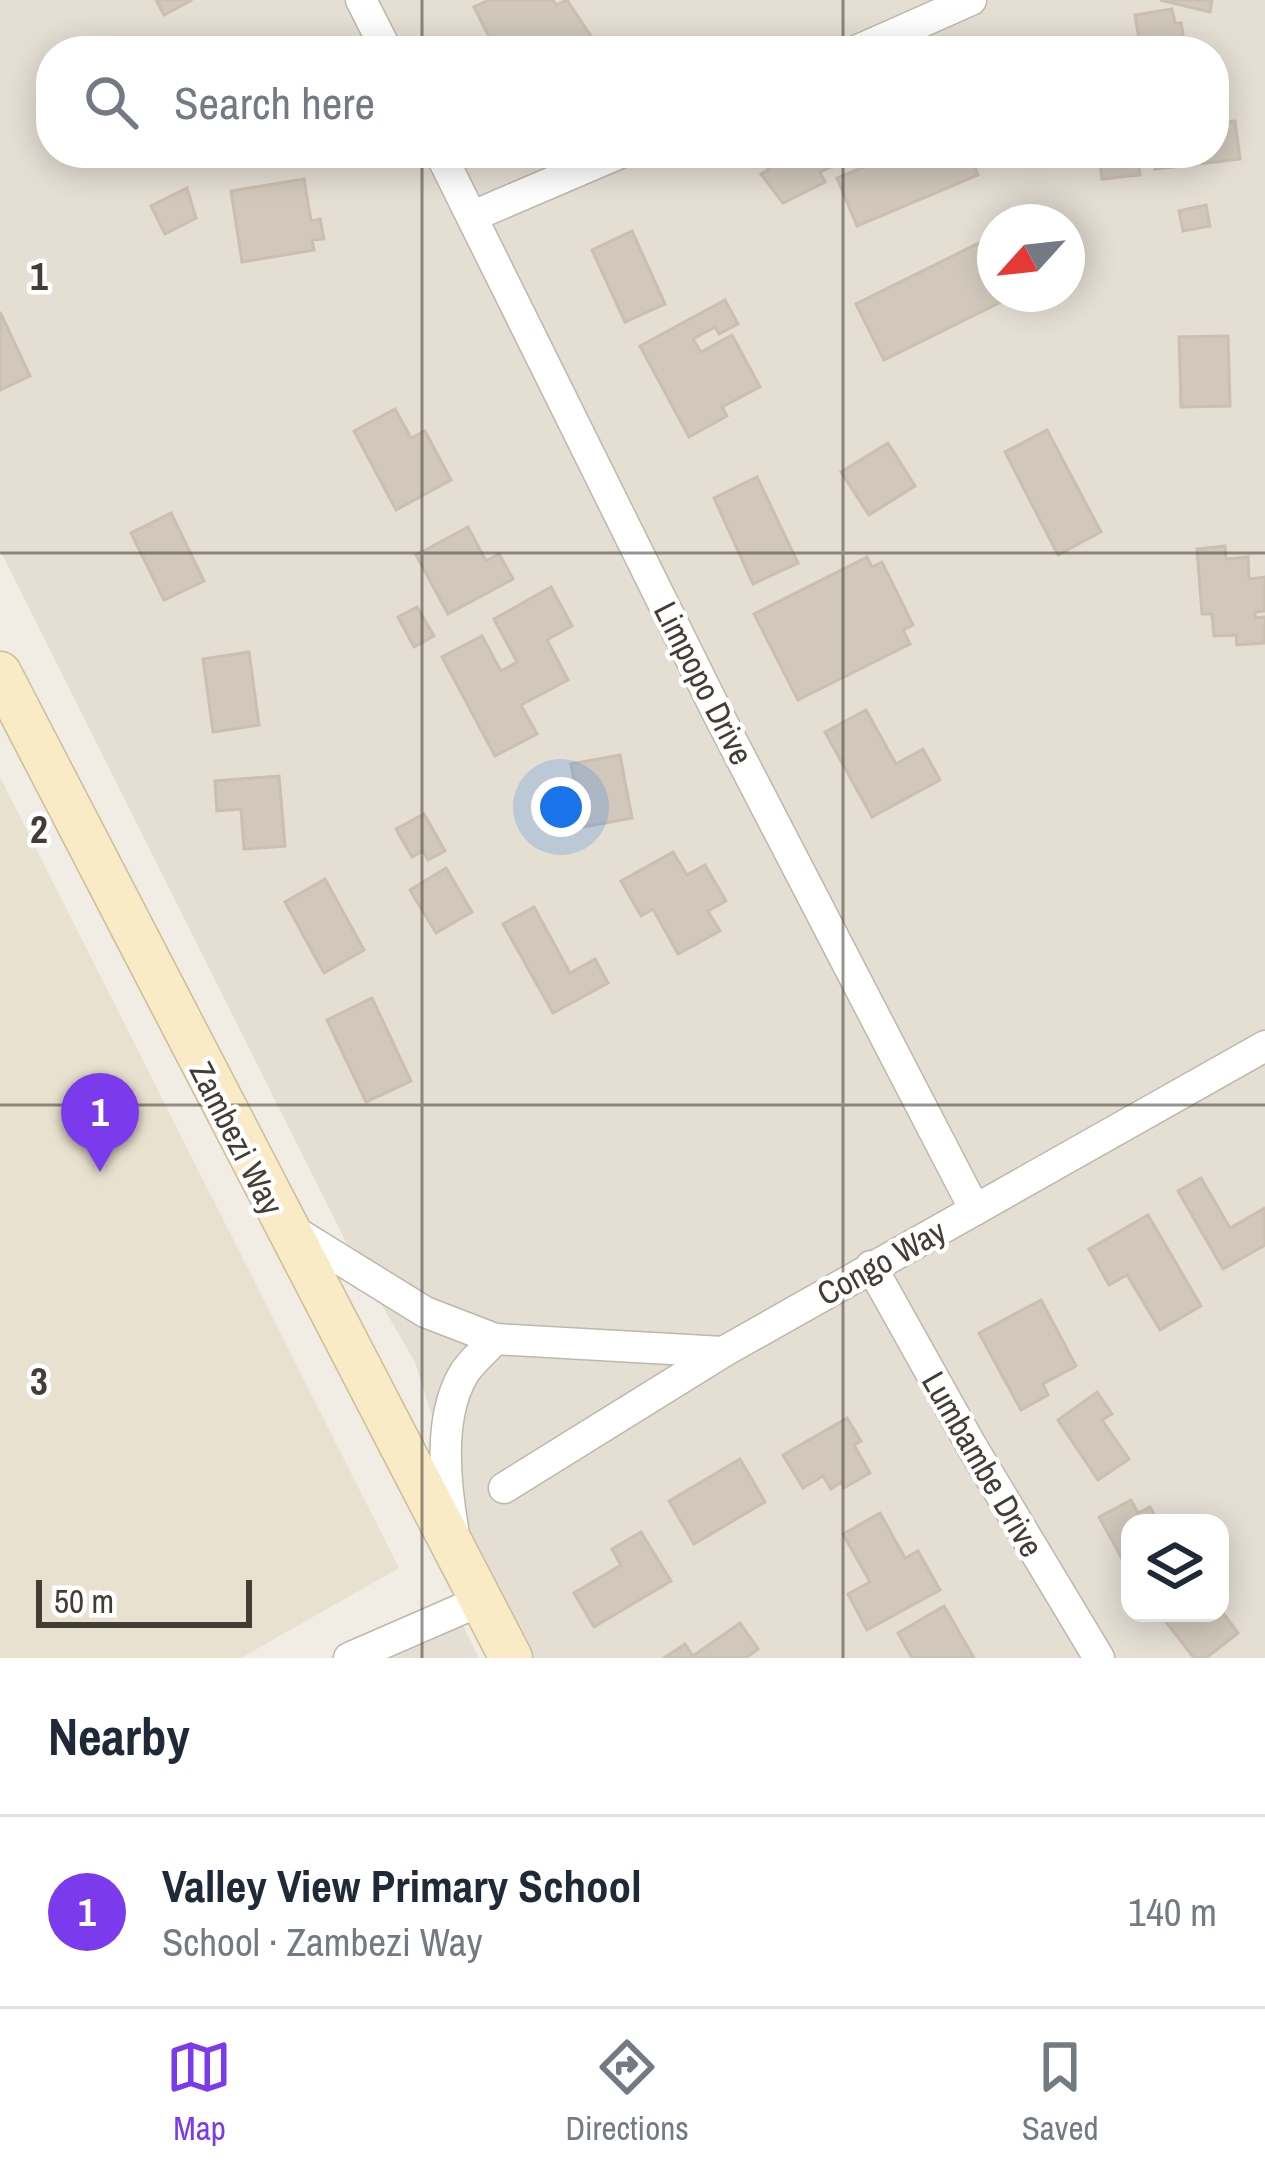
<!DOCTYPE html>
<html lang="en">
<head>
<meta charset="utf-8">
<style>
	:root { --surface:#fff; --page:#f6f6f7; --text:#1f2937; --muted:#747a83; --line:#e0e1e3; --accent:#7c3aed }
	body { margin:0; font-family:"Archivo Narrow",sans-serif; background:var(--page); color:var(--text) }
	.controls { position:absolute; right:36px; bottom:36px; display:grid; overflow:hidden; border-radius:24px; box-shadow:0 6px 30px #0003 }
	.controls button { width:108px; height:108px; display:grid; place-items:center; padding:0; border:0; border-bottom:3px solid var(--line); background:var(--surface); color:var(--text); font:60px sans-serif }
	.compass { position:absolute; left:977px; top:204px; width:108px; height:108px; border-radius:50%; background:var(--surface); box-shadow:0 6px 30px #0003; rotate:243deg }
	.scale { position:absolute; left:36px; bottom:30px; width:216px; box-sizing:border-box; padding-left:12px; border:6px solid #423d35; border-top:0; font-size:33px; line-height:42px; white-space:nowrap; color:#423d35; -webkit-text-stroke:9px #fff; paint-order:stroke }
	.you { position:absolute; left:561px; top:807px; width:42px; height:42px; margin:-30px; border:9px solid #fff; border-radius:50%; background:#1a73e8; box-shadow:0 0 0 18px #1a73e833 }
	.badge { display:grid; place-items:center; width:78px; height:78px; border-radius:50%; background:var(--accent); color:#fff; font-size:39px; font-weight:700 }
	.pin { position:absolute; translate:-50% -99px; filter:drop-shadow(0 3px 6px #0008) }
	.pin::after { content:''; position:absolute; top:63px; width:42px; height:36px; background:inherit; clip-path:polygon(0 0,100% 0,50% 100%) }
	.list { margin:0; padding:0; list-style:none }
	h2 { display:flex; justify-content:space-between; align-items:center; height:156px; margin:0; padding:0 48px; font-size:51px }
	h2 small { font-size:39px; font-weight:400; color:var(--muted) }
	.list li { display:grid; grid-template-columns:78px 1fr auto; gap:36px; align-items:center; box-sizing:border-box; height:192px; padding:0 48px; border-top:3px solid var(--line) }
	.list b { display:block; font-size:45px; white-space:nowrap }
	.list p { margin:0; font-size:39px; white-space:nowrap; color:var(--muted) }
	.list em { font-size:39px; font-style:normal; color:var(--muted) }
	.icon { flex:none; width:66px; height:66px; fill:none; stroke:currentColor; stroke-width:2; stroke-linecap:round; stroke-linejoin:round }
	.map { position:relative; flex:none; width:1265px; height:1658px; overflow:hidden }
	.search { position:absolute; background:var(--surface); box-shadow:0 6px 30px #0003; left:36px; right:36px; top:36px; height:132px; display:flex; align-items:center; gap:30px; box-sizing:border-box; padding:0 42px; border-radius:48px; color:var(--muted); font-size:45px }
	.sheet { height:348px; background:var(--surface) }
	nav { display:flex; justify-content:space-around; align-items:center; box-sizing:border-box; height:168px; border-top:3px solid var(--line); background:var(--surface); font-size:33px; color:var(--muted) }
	nav a { display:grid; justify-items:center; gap:6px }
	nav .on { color:var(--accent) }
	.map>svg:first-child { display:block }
	.residential { fill:#e4ded3; fill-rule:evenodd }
	.education { fill:#e9e1d0 }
	.building { fill:#d1c8bb; stroke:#cbbfaf; stroke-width:3 }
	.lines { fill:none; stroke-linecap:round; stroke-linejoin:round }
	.minor-casing { stroke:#beb7ab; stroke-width:33 }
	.secondary-casing { stroke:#cdbd98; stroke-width:45 }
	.minor { stroke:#fff; stroke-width:30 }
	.secondary { stroke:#f9ebc6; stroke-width:42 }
	.grid { fill:none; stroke:#423d35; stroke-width:3; stroke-opacity:0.55 }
	.labels { text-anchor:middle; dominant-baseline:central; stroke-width:9; stroke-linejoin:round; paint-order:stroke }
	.street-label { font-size:33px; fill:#423d35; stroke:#fff }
	.grid-label { font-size:39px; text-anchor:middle; font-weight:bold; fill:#423d35; stroke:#fff; stroke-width:9; stroke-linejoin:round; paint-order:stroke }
</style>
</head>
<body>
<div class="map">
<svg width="1265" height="1658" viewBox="0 0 1265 1658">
	<rect width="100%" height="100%" fill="#f1ede5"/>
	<g class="residential">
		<path d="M 0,0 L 1265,0 L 1265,1658 L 508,1658 L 415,1362 L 351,1252 L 0,550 ZM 51,51 L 1214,51 L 1214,153 L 51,153 ZM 995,222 L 1067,222 L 1067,294 L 995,294 ZM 1130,1523 L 1220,1523 L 1220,1613 L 1130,1613 Z"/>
		<polygon points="460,1619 479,1658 381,1658"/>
	</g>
	<polygon class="education" points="0,777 399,1568 241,1658 0,1658"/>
	<g class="building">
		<polygon points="156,0 192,0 164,15"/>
		<polygon points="489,0 553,0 556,5 567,0 599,48 496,51 474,7"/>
		<polygon points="1160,0 1212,0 1210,12"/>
		<polygon points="1172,9 1175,23 1181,23 1186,51 1141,51 1135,15"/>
		<polygon points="242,45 243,51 200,51 200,48"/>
		<polygon points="1235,121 1240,159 1155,169 1153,153 1214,153 1214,124"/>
		<polygon points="760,153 830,153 836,165 820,172 825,182 783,203 761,174 768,170"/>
		<polygon points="898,153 969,153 978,175 857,226 837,178"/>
		<polygon points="1099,153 1144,153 1145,162 1138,163 1140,175 1102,179"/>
		<polygon points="304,179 311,221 320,219 324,239 312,240 314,250 242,262 231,191"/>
		<polygon points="187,188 196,218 165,234 151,206"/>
		<polygon points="1206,205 1210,226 1183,231 1179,211"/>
		<polygon points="632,231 665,304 625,322 592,250"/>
		<polygon points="995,235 995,294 1017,294 884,360 856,304"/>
		<polygon points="725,300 738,324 719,334 715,327 693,339 701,352 732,335 760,387 722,407 727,416 689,437 640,346"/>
		<polygon points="0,312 30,376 0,390"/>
		<polygon points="1228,336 1230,406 1181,407 1179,337"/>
		<polygon points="395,409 411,438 425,431 451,480 396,510 354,431"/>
		<polygon points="1047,430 1101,532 1058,555 1005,452"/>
		<polygon points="888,443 915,486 869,515 841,472"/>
		<polygon points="757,477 798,563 753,584 714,498"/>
		<polygon points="171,513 204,581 164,600 131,533"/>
		<polygon points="468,527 486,561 499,554 513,579 448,614 416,555"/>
		<polygon points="1225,546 1226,559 1248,557 1249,579 1265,577 1265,611 1255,612 1255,618 1265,617 1265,643 1237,645 1236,635 1214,636 1212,614 1202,614 1197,549"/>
		<polygon points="867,557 872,567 882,562 913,625 903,630 910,644 798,700 754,614"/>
		<polygon points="551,587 572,626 547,640 568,680 521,705 537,734 495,756 442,657 482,636 501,671 517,662 494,619"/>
		<polygon points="417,607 434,636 414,647 398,617"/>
		<polygon points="249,652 259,725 213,732 203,659"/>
		<polygon points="866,710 896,764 923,749 940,780 872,817 825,732"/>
		<polygon points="620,755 632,818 583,827 571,764"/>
		<polygon points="279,776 285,846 244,849 241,809 217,811 215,781"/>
		<polygon points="424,814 445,851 428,860 423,851 412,857 396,829"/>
		<polygon points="673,852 687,875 705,865 726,901 708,911 720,931 678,954 653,909 641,916 621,881"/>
		<polygon points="446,868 472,912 436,933 410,890"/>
		<polygon points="325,879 364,950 324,973 285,902"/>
		<polygon points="534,907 570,973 595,959 608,983 553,1013 503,924"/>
		<polygon points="372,998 411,1081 366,1102 327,1020"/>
		<polygon points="1201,1178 1230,1228 1265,1208 1265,1245 1223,1269 1178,1191"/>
		<polygon points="1148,1215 1201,1306 1160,1330 1127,1275 1109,1285 1089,1249"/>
		<polygon points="1041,1300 1076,1366 1043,1384 1048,1395 1021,1410 979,1333"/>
		<polygon points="1097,1392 1112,1414 1102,1420 1129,1459 1098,1480 1058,1420"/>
		<polygon points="847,1418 861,1441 854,1445 870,1473 844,1488 841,1482 831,1489 823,1476 803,1488 783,1455"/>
		<polygon points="740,1459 765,1502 694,1544 669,1501"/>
		<polygon points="1131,1500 1138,1513 1150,1507 1159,1523 1130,1523 1130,1573 1099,1517"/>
		<polygon points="880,1513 905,1558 918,1551 940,1590 867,1630 848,1594 870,1582 843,1534"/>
		<polygon points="641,1532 671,1581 594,1627 574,1593 621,1565 612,1549"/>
		<polygon points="944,1606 974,1658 912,1658 898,1633"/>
		<polygon points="1220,1609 1238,1633 1206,1658 1194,1658 1159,1613"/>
		<polygon points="740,1623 758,1649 746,1658 664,1658 685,1644 693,1656"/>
	</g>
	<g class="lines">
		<g class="minor-casing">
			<g id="minor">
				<polyline points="361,0 387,51"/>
				<polyline points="856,51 971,0"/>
				<polyline points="440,153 718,714 975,1210"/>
				<polyline points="473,216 620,153"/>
				<polyline points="291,1229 425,1312 495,1339 723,1352"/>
				<polyline points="871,1266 971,1445 1099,1658"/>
				<polyline points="504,1488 723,1352 1265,1046"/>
				<path d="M 453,1528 C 445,1482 438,1418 463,1375 C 470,1362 485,1351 495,1339"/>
				<polyline points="349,1658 480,1601"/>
			</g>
		</g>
		<g class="secondary-casing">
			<polyline id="secondary" points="0,673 511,1658"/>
		</g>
		<use href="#minor" class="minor"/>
		<use href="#secondary" class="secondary"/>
	</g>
	<path class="grid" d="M 422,0 L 422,51M 843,0 L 843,51M 422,153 L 422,1658M 843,153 L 843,1658M 0,553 L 1265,553M 0,1105 L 1265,1105"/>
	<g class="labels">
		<g class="street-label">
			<text transform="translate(704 683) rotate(63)">Limpopo Drive</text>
			<text transform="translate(237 1138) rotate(63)">Zambezi Way</text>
			<text transform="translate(881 1262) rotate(-29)">Congo Way</text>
			<text transform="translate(983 1464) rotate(60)">Lumbambe Drive</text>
		</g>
	</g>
	<g class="grid-label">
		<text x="39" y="290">1</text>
		<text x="39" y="843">2</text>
		<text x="39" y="1395">3</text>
	</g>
</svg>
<div class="controls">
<button><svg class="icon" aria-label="layers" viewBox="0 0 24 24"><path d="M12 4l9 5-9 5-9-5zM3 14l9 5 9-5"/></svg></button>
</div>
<svg class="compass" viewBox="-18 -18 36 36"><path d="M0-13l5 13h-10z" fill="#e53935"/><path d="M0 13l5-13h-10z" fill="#747a83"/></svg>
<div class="scale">50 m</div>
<div class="you"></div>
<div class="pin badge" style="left:100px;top:1172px">1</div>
<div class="search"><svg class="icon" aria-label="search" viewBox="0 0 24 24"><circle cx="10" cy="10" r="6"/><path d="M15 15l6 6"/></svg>Search here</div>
</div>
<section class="sheet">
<h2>Nearby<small></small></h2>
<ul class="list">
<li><span class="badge">1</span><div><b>Valley View Primary School</b><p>School · Zambezi Way</p></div><em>140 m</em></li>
</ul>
</section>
<nav>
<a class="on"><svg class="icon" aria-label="map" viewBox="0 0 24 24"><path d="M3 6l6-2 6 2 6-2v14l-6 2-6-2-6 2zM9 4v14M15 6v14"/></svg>Map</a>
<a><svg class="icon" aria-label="directions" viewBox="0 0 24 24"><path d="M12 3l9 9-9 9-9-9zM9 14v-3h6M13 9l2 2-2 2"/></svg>Directions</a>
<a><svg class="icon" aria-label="saved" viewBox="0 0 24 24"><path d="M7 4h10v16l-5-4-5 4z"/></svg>Saved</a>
</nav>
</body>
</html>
